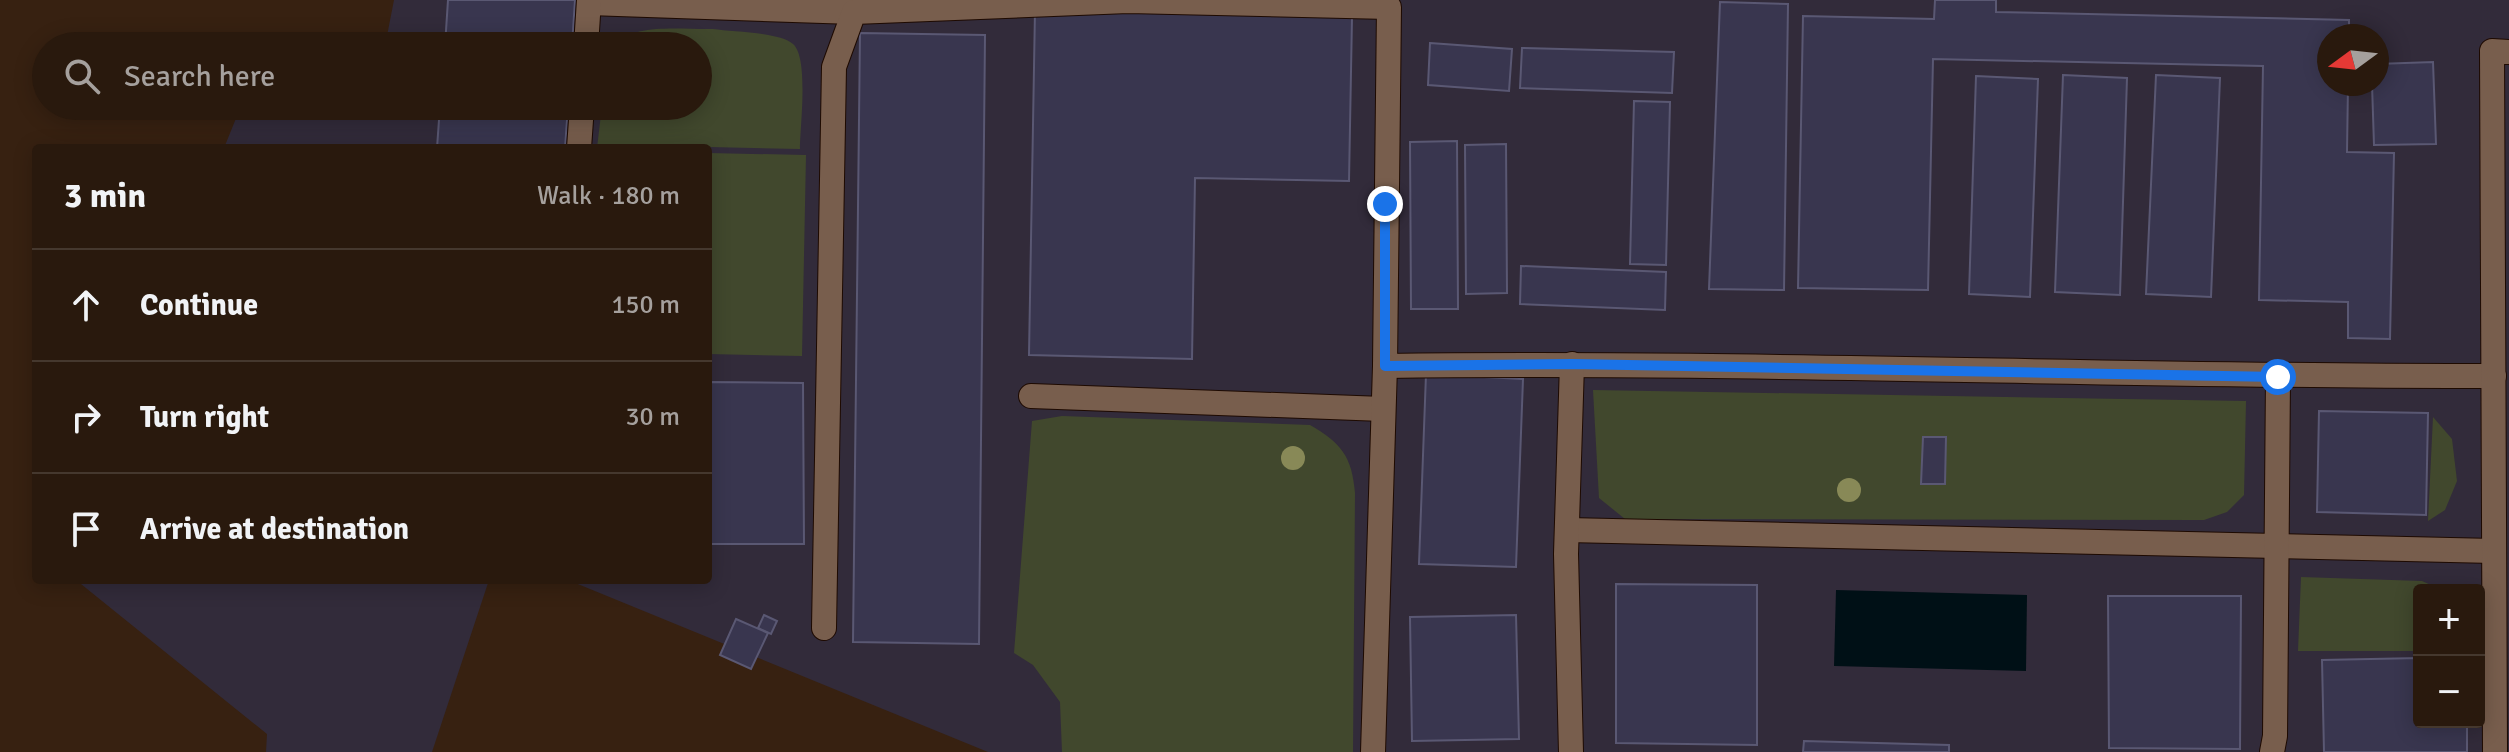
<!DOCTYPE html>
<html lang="en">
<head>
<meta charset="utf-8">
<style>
	:root { --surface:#29190d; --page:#35261b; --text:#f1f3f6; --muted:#a5a09d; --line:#45382e }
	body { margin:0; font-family:Signika,sans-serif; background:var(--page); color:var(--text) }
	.controls { position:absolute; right:24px; bottom:24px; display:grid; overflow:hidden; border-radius:8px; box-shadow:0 4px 20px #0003 }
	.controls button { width:72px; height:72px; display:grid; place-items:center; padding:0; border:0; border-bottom:2px solid var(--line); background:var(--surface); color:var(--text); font:40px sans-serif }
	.compass { position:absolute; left:2317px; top:24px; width:72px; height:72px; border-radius:50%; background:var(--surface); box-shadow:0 4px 20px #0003; rotate:255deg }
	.stop { position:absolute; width:24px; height:24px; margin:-18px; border:6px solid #1a73e8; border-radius:50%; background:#fff }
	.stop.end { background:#1a73e8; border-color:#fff; box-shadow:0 2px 8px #0008 }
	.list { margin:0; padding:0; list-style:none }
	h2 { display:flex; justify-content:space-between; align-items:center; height:104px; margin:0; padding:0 32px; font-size:34px }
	h2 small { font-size:26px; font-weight:400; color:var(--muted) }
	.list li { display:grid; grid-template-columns:52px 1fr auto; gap:24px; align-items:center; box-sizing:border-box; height:112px; padding:0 32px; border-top:2px solid var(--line) }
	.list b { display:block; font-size:30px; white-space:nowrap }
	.list em { font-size:26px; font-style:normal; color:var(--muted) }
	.icon { flex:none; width:44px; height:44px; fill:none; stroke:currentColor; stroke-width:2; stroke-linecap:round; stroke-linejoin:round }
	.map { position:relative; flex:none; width:2509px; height:752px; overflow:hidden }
	.search { position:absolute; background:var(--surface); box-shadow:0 4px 20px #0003; left:32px; top:32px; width:680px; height:88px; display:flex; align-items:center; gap:20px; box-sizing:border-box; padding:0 28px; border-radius:44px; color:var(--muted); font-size:30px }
	.panel { position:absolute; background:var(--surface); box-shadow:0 4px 20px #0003; left:32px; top:144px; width:680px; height:440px; border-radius:8px }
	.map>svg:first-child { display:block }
	.commercial { fill:#322b3a; fill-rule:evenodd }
	.green { fill:#41482d }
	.water { fill:#001016 }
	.building { fill:#39364f; stroke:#5a5873; stroke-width:2 }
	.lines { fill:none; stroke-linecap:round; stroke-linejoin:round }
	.minor-casing { stroke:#1e0a00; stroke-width:26 }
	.minor { stroke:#785e4d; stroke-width:24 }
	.tree { fill:#888957 }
	.route { stroke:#1a73e8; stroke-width:10 }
</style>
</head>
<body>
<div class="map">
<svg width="2509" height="752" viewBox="0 0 2509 752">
	<rect width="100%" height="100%" fill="#372111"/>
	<g class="commercial">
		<path d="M 394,0 L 2509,0 L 2509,752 L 988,752 L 568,580 L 708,580 L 708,148 L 224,148 L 241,106 L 698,106 L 698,46 L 385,46 ZM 2329,36 L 2377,36 L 2377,84 L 2329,84 ZM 2419,590 L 2479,590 L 2479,722 L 2419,722 Z"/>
		<polygon points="76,580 489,580 432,752 266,752 267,734"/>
	</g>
	<g class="green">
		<path d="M 713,29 C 732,32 780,32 793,44 C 809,58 800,126 800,149 L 621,145 L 621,148 L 597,148 L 602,106 L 698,106 L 698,46 L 612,46 C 635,22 682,30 713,29 Z"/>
		<polygon points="708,153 806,155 802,356 708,354"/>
		<polygon points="1593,390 2246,401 2244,495 2227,512 2204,520 1625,519 1599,498"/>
		<path d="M 1062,416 L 1310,425 C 1341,443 1352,456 1355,493 L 1353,752 L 1062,752 L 1060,702 L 1033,665 L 1014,653 L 1032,421 Z"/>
		<polygon points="2433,417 2452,439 2457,481 2445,510 2428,521"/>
		<polygon points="2301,577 2422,581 2442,590 2419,590 2419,651 2298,651"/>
	</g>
	<polygon class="water" points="1836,590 2027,595 2026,671 1834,666"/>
	<g class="building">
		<polygon points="448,0 575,0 572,46 445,46"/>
		<polygon points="1935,0 1996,0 1996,12 2349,20 2349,36 2329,36 2329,84 2348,84 2347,152 2394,153 2390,339 2348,338 2348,302 2259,300 2263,66 1933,59 1928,290 1798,288 1803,16 1934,19"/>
		<polygon points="1720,2 1788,4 1784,290 1709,289"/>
		<polygon points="1035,10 1352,17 1349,181 1195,178 1192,359 1029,355"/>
		<polygon points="860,33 985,35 979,644 853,642"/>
		<polygon points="1430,43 1512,49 1509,91 1428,85"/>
		<polygon points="1522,48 1674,52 1672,93 1520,88"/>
		<polygon points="2433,62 2436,144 2374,145 2372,84 2377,84 2377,64"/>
		<polygon points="2063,75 2127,78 2120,295 2055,292"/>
		<polygon points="2156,75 2220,78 2211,297 2146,294"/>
		<polygon points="1976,76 2038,79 2030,297 1969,294"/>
		<polygon points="1634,101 1670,102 1666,265 1630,264"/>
		<polygon points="440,106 568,106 565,148 437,148"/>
		<polygon points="1457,141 1458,309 1411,309 1410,142"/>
		<polygon points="1506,144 1507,293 1466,294 1465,145"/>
		<polygon points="1521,266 1666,272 1665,310 1520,304"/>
		<polygon points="1426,374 1523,379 1516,567 1419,564"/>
		<polygon points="708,382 803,383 804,544 708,544"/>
		<polygon points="2319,411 2428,413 2426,515 2317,512"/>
		<polygon points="1923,437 1946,437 1945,484 1921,484"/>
		<polygon points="1616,584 1757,585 1757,745 1616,743"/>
		<polygon points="2108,596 2241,596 2240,749 2109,748"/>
		<polygon points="764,615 777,621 771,634 758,628"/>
		<polygon points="1516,615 1519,739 1412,741 1410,617"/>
		<polygon points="736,619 768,633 751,669 720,655"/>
		<polygon points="2419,658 2419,722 2467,722 2467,752 2324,752 2322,660"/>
		<polygon points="1804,741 1949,745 1949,752 1803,752"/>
	</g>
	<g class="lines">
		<g class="minor-casing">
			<g id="minor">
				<polyline points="589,3 854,12"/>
				<polyline points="586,46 589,0"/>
				<polyline points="579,148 582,106"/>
				<polyline points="1031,396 1383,409"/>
				<polyline points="1567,530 2494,551"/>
				<path d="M 824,628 L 834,67 L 854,12 L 1128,1 L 1389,7 L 1385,366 C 1754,361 2124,377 2494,376"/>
				<polyline points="1373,752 1385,366"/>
				<polyline points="1571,752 1566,554 1572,364"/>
				<polyline points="2272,752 2275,736 2278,377"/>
				<polyline points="2495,752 2492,51 2509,52"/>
			</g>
		</g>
		<use href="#minor" class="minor"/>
	</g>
	<g class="tree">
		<circle cx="1293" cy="458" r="12"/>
		<circle cx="1849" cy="490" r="12"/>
	</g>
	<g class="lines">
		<polyline class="route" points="1385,204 1385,366 1572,364 2278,377"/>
	</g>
</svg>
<div class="controls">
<button>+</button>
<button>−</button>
</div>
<svg class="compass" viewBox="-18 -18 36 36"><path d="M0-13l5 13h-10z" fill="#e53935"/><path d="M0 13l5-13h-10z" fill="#a5a09d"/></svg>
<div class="stop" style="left:2278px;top:377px"></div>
<div class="stop end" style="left:1385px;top:204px"></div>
<div class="search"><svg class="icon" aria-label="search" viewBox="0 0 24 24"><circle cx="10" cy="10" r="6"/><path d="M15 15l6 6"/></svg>Search here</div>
<section class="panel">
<h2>3 min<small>Walk · 180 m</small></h2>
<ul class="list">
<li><svg class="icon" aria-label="ahead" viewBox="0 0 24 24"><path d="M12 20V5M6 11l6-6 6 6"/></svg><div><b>Continue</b></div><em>150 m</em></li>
<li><svg class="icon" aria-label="right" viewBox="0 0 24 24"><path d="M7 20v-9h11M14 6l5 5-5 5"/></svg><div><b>Turn right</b></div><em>30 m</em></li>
<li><svg class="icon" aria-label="arrive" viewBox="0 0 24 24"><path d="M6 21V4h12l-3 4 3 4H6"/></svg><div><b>Arrive at destination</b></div></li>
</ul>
</section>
</div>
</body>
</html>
